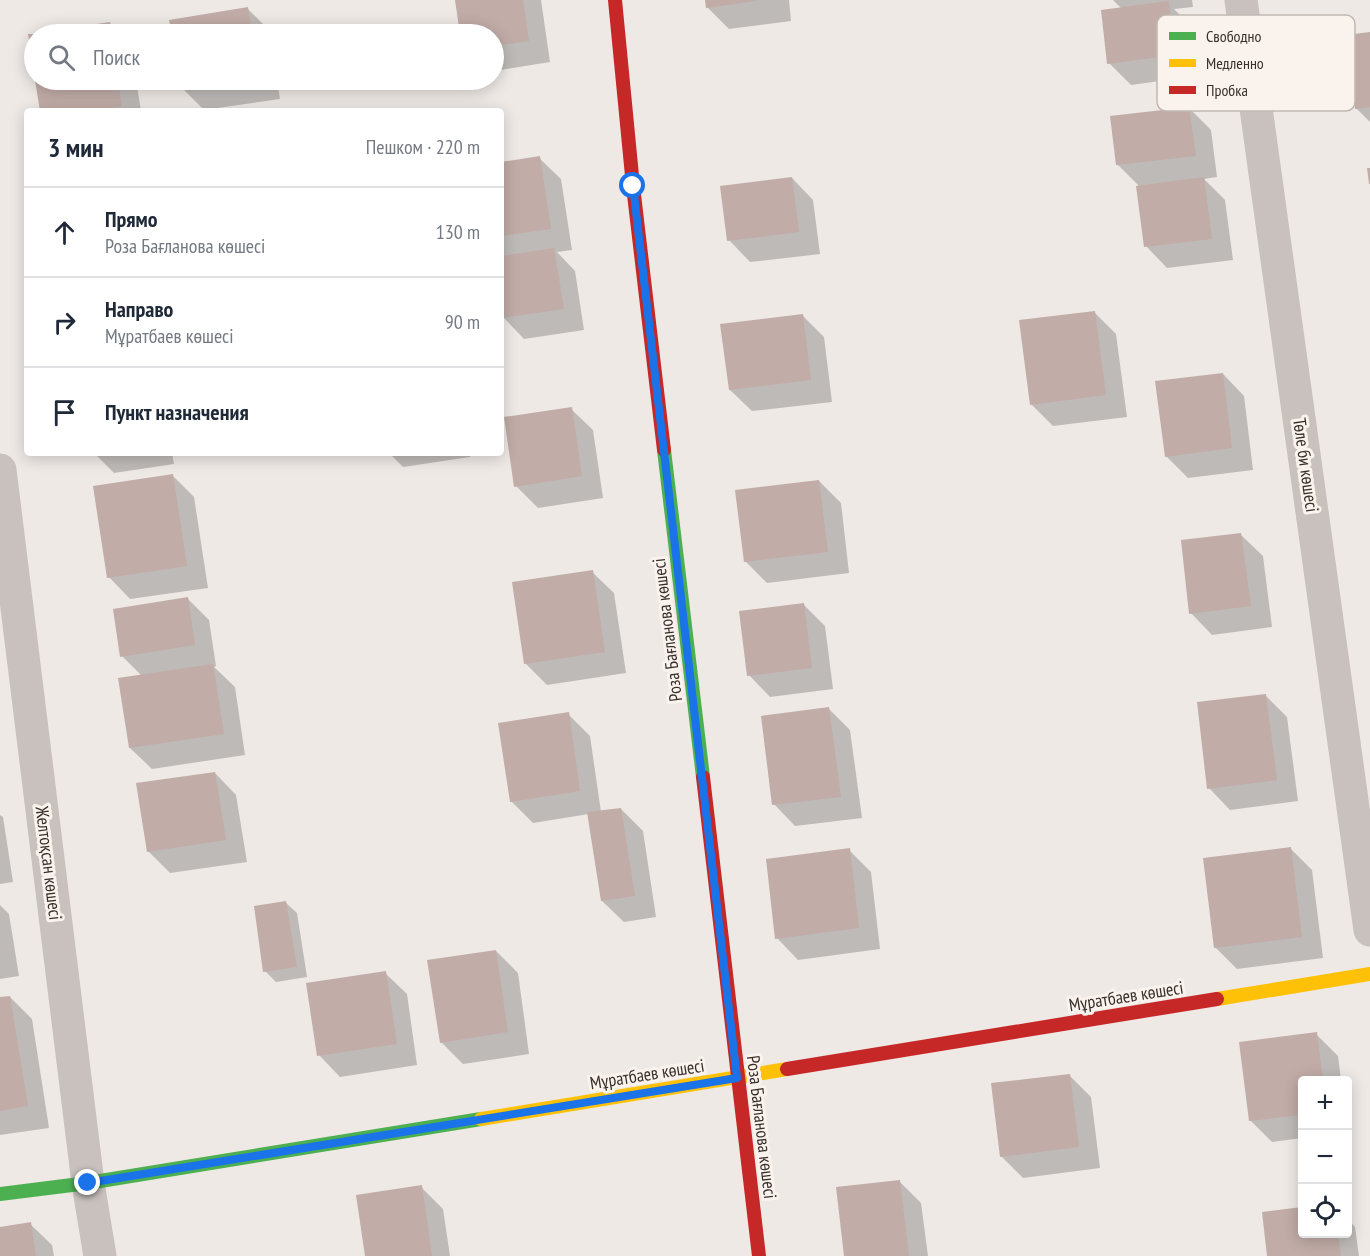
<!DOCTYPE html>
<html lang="ru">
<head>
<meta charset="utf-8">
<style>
	:root { --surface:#fff; --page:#f2f2f3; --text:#1f2937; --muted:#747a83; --line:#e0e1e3 }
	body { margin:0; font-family:"PT Sans Narrow",sans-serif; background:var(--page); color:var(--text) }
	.controls { position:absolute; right:18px; bottom:18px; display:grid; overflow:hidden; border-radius:6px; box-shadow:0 3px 15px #0003 }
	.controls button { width:54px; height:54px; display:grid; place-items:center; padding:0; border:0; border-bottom:2px solid var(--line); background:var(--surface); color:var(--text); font:30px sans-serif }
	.stop { position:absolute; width:18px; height:18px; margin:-14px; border:4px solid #1a73e8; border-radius:50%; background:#fff }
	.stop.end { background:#1a73e8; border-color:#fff; box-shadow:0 2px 6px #0008 }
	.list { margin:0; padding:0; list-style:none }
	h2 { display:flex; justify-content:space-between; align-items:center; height:78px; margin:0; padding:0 24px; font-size:26px }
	h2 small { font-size:20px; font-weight:400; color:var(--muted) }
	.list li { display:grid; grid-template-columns:39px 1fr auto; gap:18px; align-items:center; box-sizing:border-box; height:90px; padding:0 24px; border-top:2px solid var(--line) }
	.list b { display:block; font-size:22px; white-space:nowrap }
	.list p { margin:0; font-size:20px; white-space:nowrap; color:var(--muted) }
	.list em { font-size:20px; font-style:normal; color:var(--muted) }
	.icon { flex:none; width:33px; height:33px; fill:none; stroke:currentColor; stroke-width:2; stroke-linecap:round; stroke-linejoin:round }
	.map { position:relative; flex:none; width:1370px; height:1256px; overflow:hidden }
	.search { position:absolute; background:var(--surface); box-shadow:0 3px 15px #0003; left:24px; top:24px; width:480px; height:66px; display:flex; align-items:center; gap:15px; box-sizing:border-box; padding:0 21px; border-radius:33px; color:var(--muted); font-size:22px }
	.panel { position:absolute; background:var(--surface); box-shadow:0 3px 15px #0003; left:24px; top:108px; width:480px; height:348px; border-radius:6px }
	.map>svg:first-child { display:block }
	.shadow { fill:#0003 }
	.building { fill:#c1aca7 }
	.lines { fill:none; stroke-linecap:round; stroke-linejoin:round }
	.street { stroke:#c8c1bd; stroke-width:33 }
	.fast { stroke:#4caf50; stroke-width:14 }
	.slow { stroke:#ffc107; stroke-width:14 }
	.jam { stroke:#c62828; stroke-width:14 }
	.route { stroke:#1a73e8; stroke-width:8 }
	.labels { text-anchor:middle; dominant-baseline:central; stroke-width:6; stroke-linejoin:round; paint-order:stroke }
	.street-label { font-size:18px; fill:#392e2b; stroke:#faf3ed }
	.key { fill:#faf3ed; stroke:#c0b8b3; stroke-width:1.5 }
	.key-label { font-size:16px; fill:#392e2b }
</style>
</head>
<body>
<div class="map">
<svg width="1370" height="1256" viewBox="0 0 1370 1256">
	<rect width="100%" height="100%" fill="#eee9e5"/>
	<g class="shadow">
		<polygon points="457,0 541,0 550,62 494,71 494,34 462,34"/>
		<polygon points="706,0 789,0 791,21 729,29 707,7"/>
		<polygon points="1113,0 1192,0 1193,7 1174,9 1190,25 1196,76 1131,85 1109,63 1122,9"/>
		<polygon points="248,9 270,31 270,34 173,34 171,21"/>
		<polygon points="109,24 120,34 38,34"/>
		<polygon points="1370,33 1370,122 1356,108"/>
		<polygon points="37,80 136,80 141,111 41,111"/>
		<polygon points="180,80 277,80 280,99 204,110 182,88"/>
		<polygon points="1189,108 1211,130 1217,177 1204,179 1225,200 1233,260 1167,268 1146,246 1138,185 1117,164"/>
		<polygon points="539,158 561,179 572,250 557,252 575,271 584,330 524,339 503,317 501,306 501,163"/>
		<polygon points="792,178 813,200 820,254 750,262 729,240"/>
		<polygon points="1095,313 1116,334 1127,417 1053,426 1031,404"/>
		<polygon points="802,315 824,337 832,402 752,411 730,390"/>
		<polygon points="1223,374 1244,396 1253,470 1188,478 1166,456"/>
		<polygon points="571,409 593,430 603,498 538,508 516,486"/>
		<polygon points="94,453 172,453 174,464 114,473"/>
		<polygon points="389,453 470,453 470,457 403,467"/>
		<polygon points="173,476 194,497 208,588 130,599 109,577"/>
		<polygon points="819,481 841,503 849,573 767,583 745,561"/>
		<polygon points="1241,535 1263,556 1272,627 1212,635 1191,613"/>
		<polygon points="592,572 614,593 626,673 547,685 525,663"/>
		<polygon points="188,599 209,620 216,666 214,667 235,687 245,755 152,769 130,748 142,676 122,656"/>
		<polygon points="803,604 825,626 833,689 770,697 749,675"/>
		<polygon points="1265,695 1287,717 1298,801 1230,810 1209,788"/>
		<polygon points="829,709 850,730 862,818 795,826 774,804"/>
		<polygon points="568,714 590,736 601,812 621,809 643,831 656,917 624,922 602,901 589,814 533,823 511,801"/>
		<polygon points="215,773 236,795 247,862 170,873 148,851"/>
		<polygon points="0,815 3,817 13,882 0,884"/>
		<polygon points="1290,848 1312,870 1323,958 1237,969 1215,947"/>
		<polygon points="849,850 871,872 880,949 798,960 777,938"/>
		<polygon points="286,903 297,913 307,977 276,982 265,971"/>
		<polygon points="0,905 9,914 19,976 0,979"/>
		<polygon points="496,951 518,973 529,1054 463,1064 441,1042"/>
		<polygon points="385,973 407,994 417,1065 340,1077 319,1055"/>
		<polygon points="10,997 32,1019 49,1128 0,1135 0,999"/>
		<polygon points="1316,1034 1338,1056 1341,1080 1302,1080 1302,1138 1272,1142 1250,1120"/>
		<polygon points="1069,1075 1091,1097 1100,1168 1023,1178 1001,1156"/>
		<polygon points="899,1181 921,1203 928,1256 845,1256"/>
		<polygon points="421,1187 443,1209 450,1256 366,1256"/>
		<polygon points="1302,1208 1302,1234 1348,1234 1348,1219 1355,1227 1359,1256 1269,1256 1264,1213"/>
		<polygon points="30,1224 52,1245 54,1256 0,1256 0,1228"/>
	</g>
	<g class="building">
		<polygon points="455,0 523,0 529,41 494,46 494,34 460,34"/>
		<polygon points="705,0 755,0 756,1 706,8"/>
		<polygon points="1169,1 1175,55 1107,64 1101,10"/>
		<polygon points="248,7 252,34 172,34 169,20"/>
		<polygon points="110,22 112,34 37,34 37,33"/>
		<polygon points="1370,32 1370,107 1355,109 1346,35"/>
		<polygon points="28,34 34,34 34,67 33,67"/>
		<polygon points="35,80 118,80 122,106 91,111 40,111"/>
		<polygon points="179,80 235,80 235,81 180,89"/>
		<polygon points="1189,107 1196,156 1116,165 1110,116"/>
		<polygon points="540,156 551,229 501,236 501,162"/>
		<polygon points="1367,168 1370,168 1370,184 1369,184"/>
		<polygon points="792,177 799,232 727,241 720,186"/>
		<polygon points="1204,177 1212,239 1144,247 1136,186"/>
		<polygon points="554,248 564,309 501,318 501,256"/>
		<polygon points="1095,311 1106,395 1030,405 1019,320"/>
		<polygon points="803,314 811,380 729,390 720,324"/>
		<polygon points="1223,373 1232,448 1165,457 1155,381"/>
		<polygon points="572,407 582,476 514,487 504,417"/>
		<polygon points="173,474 187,566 107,578 93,486"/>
		<polygon points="819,480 828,552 744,562 735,490"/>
		<polygon points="1241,533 1251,606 1189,614 1181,540"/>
		<polygon points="593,570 605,652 524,664 512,582"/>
		<polygon points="188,597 195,645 120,657 113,609"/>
		<polygon points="804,603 812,668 747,676 739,611"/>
		<polygon points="213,664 224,734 129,748 118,678"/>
		<polygon points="1266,694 1277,780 1207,789 1197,702"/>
		<polygon points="829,707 841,797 772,805 761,716"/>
		<polygon points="569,712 580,791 510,802 498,723"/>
		<polygon points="215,772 226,840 147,852 136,783"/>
		<polygon points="621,808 635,896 601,901 587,812"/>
		<polygon points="1291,847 1302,937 1214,948 1203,858"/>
		<polygon points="850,848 859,928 775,939 766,859"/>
		<polygon points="286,901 297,967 263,972 254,906"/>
		<polygon points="496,950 508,1032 440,1043 427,960"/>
		<polygon points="386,971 397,1044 317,1056 306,983"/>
		<polygon points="10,996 28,1106 0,1111 0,997"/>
		<polygon points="1317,1032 1323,1080 1302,1080 1302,1115 1249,1121 1239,1042"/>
		<polygon points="1070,1074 1079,1147 1000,1157 991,1083"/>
		<polygon points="900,1180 909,1256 844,1256 836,1187"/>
		<polygon points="422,1185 432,1256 365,1256 356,1195"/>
		<polygon points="1302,1207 1302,1234 1338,1234 1341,1256 1267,1256 1262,1212"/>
		<polygon points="31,1222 36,1256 0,1256 0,1227"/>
	</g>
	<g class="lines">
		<g class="street">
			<polyline points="1241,0 1370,930"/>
			<polyline points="0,470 88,1183 100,1256"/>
		</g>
		<g class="fast">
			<polyline points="664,450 703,777"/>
			<polyline points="0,1194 88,1183 481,1119"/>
		</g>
		<g class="slow">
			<polyline points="1217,999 1370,974"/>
			<polyline points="481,1119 787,1069"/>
		</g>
		<g class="jam">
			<polyline points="615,0 633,186 664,450"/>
			<polyline points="703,777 759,1256"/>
			<polyline points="787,1069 1217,999"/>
		</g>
	</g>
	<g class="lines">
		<polyline class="route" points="88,1183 737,1078 633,186"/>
	</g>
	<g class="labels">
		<g class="street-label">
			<text transform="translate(1306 465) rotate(82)">Төле би көшесі</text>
			<text transform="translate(667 630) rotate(-97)">Роза Бағланова көшесі</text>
			<text transform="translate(49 863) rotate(83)">Желтоқсан көшесі</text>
			<text transform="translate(1126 996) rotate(-9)">Мұратбаев көшесі</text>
			<text transform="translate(647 1074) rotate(-9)">Мұратбаев көшесі</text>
			<text transform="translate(762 1127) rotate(83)">Роза Бағланова көшесі</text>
		</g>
	</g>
	<rect x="1157" y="15" width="198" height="96" rx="9" class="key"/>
	<rect x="1169" y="32" width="27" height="8" fill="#4caf50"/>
	<rect x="1169" y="59" width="27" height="8" fill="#ffc107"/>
	<rect x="1169" y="86" width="27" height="8" fill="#c62828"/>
	<g class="key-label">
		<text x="1206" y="42">Свободно</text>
		<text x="1206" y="69">Медленно</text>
		<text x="1206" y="96">Пробка</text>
	</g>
</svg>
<div class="controls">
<button>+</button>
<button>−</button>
<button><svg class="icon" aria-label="locate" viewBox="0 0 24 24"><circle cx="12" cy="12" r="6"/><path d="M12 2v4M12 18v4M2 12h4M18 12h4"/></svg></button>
</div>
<div class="stop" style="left:633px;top:186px"></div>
<div class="stop end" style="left:88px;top:1183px"></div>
<div class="search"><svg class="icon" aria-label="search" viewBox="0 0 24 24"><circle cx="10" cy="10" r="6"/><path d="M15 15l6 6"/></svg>Поиск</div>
<section class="panel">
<h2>3 мин<small>Пешком · 220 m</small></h2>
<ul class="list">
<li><svg class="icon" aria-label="ahead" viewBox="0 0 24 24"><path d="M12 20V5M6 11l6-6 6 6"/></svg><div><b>Прямо</b><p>Роза Бағланова көшесі</p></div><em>130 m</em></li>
<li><svg class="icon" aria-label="right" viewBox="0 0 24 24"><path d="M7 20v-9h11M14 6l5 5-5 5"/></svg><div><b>Направо</b><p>Мұратбаев көшесі</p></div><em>90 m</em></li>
<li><svg class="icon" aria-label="arrive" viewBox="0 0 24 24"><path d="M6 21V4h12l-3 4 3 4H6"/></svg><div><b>Пункт назначения</b></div></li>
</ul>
</section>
</div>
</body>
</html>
